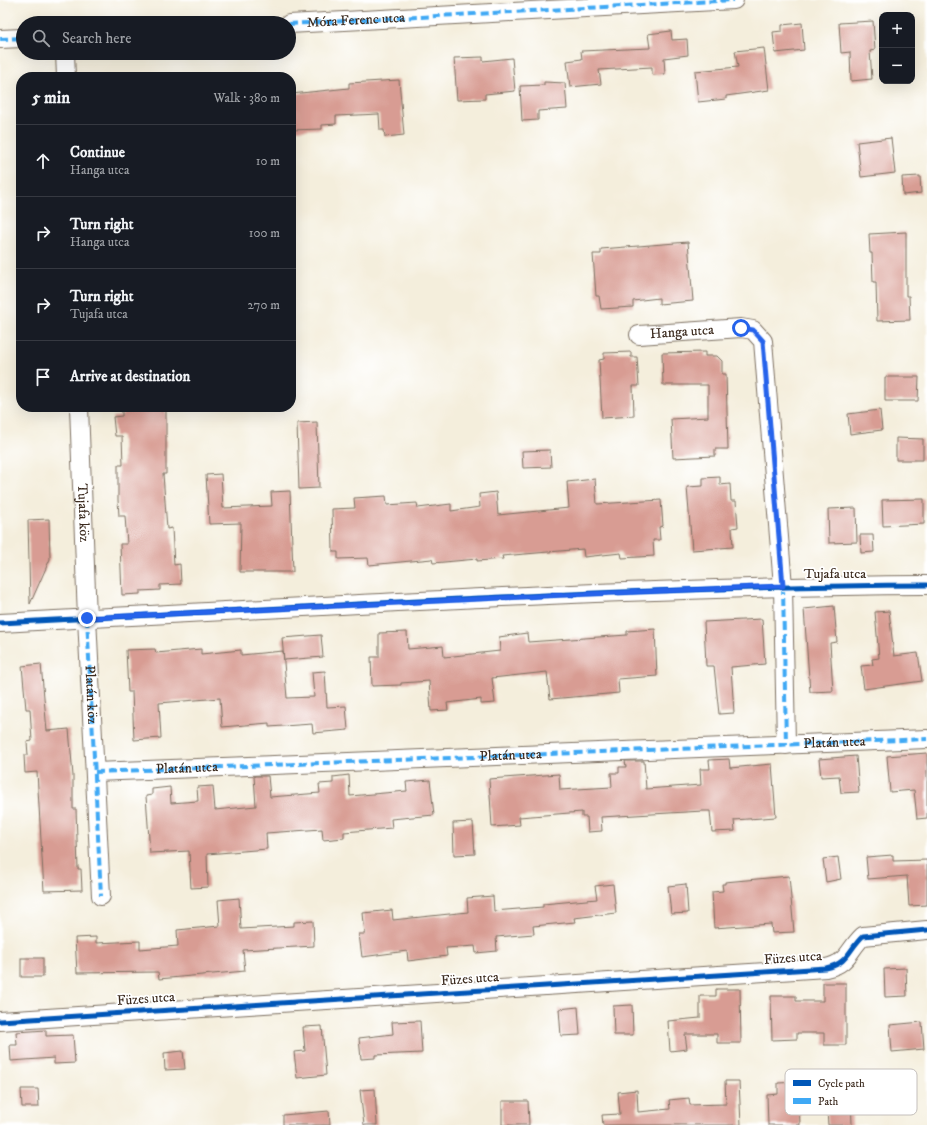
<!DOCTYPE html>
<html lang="en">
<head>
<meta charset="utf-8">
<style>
	:root { --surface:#171b24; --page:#242831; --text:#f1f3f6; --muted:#9ea1a6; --line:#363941 }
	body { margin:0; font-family:"IM FELL DW Pica",serif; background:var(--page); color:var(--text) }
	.controls { position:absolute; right:12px; top:12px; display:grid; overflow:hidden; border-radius:8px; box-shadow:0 4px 16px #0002 }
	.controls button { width:36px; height:36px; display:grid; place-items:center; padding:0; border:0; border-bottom:1px solid var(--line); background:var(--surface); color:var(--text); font:20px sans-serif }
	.stop { position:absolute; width:12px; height:12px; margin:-9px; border:3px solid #2563eb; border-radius:50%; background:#fff }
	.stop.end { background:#2563eb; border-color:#fff; box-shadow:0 1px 4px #0008 }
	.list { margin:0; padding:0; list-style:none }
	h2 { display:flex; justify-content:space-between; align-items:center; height:52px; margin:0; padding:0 16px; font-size:17px }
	h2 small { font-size:13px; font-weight:400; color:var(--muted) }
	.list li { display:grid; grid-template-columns:26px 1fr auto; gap:12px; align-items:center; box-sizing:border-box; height:72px; padding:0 16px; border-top:1px solid var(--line) }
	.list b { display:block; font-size:15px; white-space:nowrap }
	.list p { margin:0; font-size:13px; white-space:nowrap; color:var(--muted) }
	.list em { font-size:13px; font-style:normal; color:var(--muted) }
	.icon { flex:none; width:22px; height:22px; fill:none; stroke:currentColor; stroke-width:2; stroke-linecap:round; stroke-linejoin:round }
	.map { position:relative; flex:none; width:927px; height:1125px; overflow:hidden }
	.search { position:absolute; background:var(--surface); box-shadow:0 4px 16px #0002; left:16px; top:16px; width:280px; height:44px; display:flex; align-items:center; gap:10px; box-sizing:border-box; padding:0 14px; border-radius:22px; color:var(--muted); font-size:15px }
	.panel { position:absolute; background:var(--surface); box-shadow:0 4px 16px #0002; left:16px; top:72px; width:280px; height:340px; border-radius:16px }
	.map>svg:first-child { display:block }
	.building { fill:#d89c93 }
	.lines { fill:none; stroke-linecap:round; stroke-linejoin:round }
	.street-casing { stroke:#7c6f60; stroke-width:20 }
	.street { stroke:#fff; stroke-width:18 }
	.quiet { stroke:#3fa9f5; stroke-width:4; stroke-dasharray:8 4; stroke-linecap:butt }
	.cycleway-casing { stroke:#fff; stroke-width:8 }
	.cycleway { stroke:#0057b8; stroke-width:5 }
	.route { stroke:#2563eb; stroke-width:5 }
	.labels { text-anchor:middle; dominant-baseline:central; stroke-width:3.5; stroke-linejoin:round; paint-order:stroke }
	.street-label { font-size:14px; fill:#3b2a1e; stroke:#fff }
	.key { fill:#fff; stroke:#c4bfbc; stroke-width:1 }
	.key-label { font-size:11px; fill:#3b2a1e }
</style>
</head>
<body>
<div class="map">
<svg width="927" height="1125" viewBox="0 0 927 1125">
	<rect width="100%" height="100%" fill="#fff"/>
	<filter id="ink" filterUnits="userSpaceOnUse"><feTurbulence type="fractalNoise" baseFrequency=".025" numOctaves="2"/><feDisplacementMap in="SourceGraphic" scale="8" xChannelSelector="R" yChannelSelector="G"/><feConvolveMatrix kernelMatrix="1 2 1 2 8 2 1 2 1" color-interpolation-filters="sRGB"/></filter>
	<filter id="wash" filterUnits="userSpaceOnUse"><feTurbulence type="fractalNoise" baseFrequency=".012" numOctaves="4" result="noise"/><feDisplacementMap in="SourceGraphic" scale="16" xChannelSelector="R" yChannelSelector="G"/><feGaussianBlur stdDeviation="0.9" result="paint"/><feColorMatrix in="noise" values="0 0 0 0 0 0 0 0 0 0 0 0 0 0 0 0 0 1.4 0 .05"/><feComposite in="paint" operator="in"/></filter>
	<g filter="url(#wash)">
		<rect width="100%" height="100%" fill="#f4eedc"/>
		<g id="blocks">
			<g class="building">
				<polygon points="873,21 875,50 870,51 872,79 851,81 850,52 841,53 839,23"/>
				<polygon points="802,23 804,50 775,53 773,32 782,31 782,25"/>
				<polygon points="671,31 672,40 687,39 688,55 664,58 665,74 652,75 652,67 599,70 601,84 570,87 567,61 582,59 581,51 650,48 648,34"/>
				<polygon points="764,48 769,90 726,96 726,99 698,102 695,71 738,67 735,51"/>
				<polygon points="483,57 483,61 512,58 515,91 485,94 485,99 457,100 454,58"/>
				<polygon points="399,80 404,135 385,137 384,130 380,130 379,114 336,116 336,124 322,125 322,129 291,130 291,94 349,88 349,83"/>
				<polygon points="544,82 565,83 567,109 538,111 538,120 522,121 520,86 544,85"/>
				<polygon points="891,138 895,173 861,177 857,142"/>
				<polygon points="920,176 921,193 903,195 902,177"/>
				<polygon points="906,232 906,296 909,296 910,320 877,321 876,282 873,282 872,253 870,253 869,234"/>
				<polygon points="688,242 693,301 659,304 659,298 633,301 633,307 601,309 599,296 596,296 593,254 601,254 601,249"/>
				<polygon points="631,352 631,357 637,357 639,386 633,386 634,416 602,418 599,360 604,359 604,353"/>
				<polygon points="705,352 705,356 717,356 722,361 722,374 726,374 728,449 715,449 715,456 673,458 671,419 708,417 708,385 663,385 662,353"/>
				<polygon points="885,377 919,377 918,401 885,401"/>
				<polygon points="122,407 160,407 160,411 166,410 166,474 163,474 167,529 172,528 174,565 180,564 181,584 160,585 160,590 140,591 140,594 122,595 120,544 127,544 125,516 119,516 118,500 118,465 123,465 122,436 115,436 113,417 122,416"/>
				<polygon points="880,410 882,430 850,434 848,414"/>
				<polygon points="317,422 319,488 299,489 297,423"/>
				<polygon points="896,438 923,439 923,460 896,460"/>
				<polygon points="550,450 551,467 523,468 522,451"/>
				<polygon points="221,474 223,508 272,506 271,492 290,491 293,572 240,572 241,523 209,524 206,475"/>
				<polygon points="720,477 720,485 730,484 731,501 736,501 738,527 732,528 733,547 692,550 687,487 703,486 703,478"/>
				<polygon points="595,479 597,504 661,500 663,526 659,527 660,540 653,540 654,556 622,558 621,553 584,557 583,549 502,556 503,559 477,561 477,559 433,563 432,559 369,565 368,558 338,559 338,552 333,552 332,509 355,508 354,498 386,496 387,505 417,503 418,508 451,504 451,511 480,507 479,494 496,492 498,515 569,508 567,482"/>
				<polygon points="924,499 924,524 883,526 882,500"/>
				<polygon points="856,508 857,542 829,543 828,509"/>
				<polygon points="49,519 50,559 30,604 28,520"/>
				<polygon points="860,535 873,535 874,552 861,553"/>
				<polygon points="834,606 837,642 830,643 833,691 810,692 804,609"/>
				<polygon points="889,611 894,656 918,653 922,681 864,689 861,666 873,665 872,659 879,658 875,612"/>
				<polygon points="762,619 765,664 731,667 734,713 719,714 714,666 706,666 704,622"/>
				<polygon points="655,629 657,676 618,679 619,693 550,699 547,672 492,678 495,703 481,704 481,699 447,703 448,710 431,711 429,681 401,683 401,685 372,686 371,657 379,657 379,633 407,632 408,649 443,646 444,657 500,651 499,637 527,633 528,642 627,635 627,631"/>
				<polygon points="321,635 323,657 284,660 282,638"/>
				<polygon points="155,649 156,653 201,649 201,654 241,650 241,655 283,651 287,698 314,697 312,672 325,671 327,707 346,706 348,730 313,733 312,724 269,727 269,723 222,727 220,698 159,703 161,738 134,740 132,692 128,692 126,650"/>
				<polygon points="41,664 47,731 69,729 73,776 73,809 76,809 78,869 81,869 82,890 44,891 37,772 25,773 24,755 28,755 27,742 32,741 30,709 26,709 22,666"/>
				<polygon points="927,753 927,818 917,819 914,790 890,792 887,756"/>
				<polygon points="856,756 859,792 841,793 839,776 821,777 819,759"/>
				<polygon points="729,759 730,768 772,764 776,817 734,820 735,831 712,832 710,811 703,811 601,817 602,831 588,832 587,817 582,817 582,812 519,817 520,825 492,827 489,779 559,774 560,790 612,787 611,773 619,773 619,767 626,767 625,761 644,761 646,789 701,785 700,769 710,769 709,760"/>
				<polygon points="349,775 350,796 407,791 406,782 430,780 434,815 391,819 392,828 344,832 344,838 323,840 322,829 266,833 267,849 207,854 208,887 191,888 189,851 150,853 146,796 152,795 152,789 170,787 171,803 198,801 197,787 213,786 215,810 256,806 254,776 268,776 270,797 320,793 319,784 333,783 333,777"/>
				<polygon points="473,822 475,854 454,855 453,823"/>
				<polygon points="893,855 893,861 927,860 927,905 909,906 907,876 868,879 866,857"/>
				<polygon points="838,857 841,879 826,882 823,859"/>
				<polygon points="789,876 794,932 772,933 771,924 714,928 712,892 723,891 722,884 725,884 725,882"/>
				<polygon points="613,884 616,913 574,918 575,922 533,926 534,934 496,937 497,951 476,953 475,946 446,948 447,956 408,961 407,951 362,957 359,934 365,934 363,913 392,910 393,920 468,912 467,898 493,896 494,911 543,907 543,904 597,899 595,886"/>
				<polygon points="686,884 688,913 671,914 668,886"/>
				<polygon points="239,898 241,929 294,926 294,922 313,921 314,946 243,950 245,971 159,979 158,972 77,973 75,938 96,937 96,943 140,941 140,949 178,946 177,930 220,926 218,900"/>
				<rect x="21" y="958" width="22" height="19"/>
				<polygon points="906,968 907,996 885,997 884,969"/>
				<polygon points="823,983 846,983 846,1045 824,1045 824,1033 797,1033 797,1039 772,1040 771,996 796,996 796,1001 823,1001"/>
				<polygon points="716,989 740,989 741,1043 717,1043 717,1034 685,1034 687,1049 670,1051 668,1021 700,1018 700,996 716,996"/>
				<polygon points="632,1005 633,1035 614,1035 613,1006"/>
				<polygon points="578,1007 580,1035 561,1036 559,1009"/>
				<polygon points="420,1021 422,1053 375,1055 375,1058 361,1059 359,1038 393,1034 392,1022"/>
				<polygon points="922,1022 924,1049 892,1052 890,1025"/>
				<polygon points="322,1026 326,1075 297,1078 294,1052 305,1051 303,1027"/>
				<polygon points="46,1030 46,1036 73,1035 75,1063 54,1064 54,1058 11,1061 10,1045 17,1045 16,1032"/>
				<polygon points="183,1051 185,1069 165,1070 164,1053"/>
				<polygon points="725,1081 739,1081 741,1125 603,1125 602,1115 620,1114 618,1092 637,1090 638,1112 670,1109 669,1100 689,1098 690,1105 726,1104"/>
				<polygon points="798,1082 800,1125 768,1125 767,1095 778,1094 778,1083"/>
				<polygon points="21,1089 38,1089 39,1107 22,1107"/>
				<polygon points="375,1089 377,1125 364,1125 360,1090"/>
				<polygon points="851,1096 852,1125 828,1125 826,1097"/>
				<polygon points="502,1101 528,1101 529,1125 502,1125"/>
				<polygon points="329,1111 330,1125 283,1125 283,1115"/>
			</g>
		</g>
	</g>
	<g filter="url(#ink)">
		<use href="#blocks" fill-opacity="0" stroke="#7c6f60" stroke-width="1"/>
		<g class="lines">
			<g class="street-casing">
				<g id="street">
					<path id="s1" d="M 289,24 L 734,0"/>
					<polyline points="0,39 23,38"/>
					<polyline points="65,53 66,77"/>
					<path id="s2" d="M 639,335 L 741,328 L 753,330 L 763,341 L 783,586 L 786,745"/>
					<path id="s3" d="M 79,407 L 87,618 L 101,896"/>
					<path d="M 0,623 C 309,607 618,587 927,585"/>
					<path id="s4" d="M 95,772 L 927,739"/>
					<path d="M 0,1021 L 826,968 C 849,963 848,950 863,936 L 927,930"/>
				</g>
			</g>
			<use href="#street" class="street"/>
			<g class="quiet">
				<polyline points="289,24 734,0"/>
				<polyline points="0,39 23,38"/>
				<polyline points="783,586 786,745"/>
				<polyline points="87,618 101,896"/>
				<polyline points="95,772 927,739"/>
			</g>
			<g class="cycleway-casing">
				<g id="cycleway">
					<path d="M 0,623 C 309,607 618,587 927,585"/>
					<path d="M 0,1021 L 826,968 C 849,963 848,950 863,936 L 927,930"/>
				</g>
			</g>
			<use href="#cycleway" class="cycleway"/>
		</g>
	</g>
	<g class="lines" filter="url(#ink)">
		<polyline class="route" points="87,618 542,596 783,586 763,341 753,330 741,328"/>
	</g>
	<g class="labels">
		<g class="street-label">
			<text stroke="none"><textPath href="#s1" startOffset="67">Móra Ferenc utca</textPath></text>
			<text stroke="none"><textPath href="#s2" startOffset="43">Hanga utca</textPath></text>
			<text stroke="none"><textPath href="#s3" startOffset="106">Tujafa köz</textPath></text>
			<text x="835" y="574">Tujafa utca</text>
			<text stroke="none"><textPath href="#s3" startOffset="288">Platán köz</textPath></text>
			<text stroke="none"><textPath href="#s4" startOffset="740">Platán utca</textPath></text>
			<text stroke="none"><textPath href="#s4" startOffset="416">Platán utca</textPath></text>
			<text stroke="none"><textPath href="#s4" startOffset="92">Platán utca</textPath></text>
			<text transform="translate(793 958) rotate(-4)">Füzes utca</text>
			<text transform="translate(470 979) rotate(-4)">Füzes utca</text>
			<text transform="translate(146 999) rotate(-4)">Füzes utca</text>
		</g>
	</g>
	<rect x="785" y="1069" width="132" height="46" rx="6" class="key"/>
	<rect x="793" y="1080" width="18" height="6" fill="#0057b8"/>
	<rect x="793" y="1098" width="18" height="6" fill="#3fa9f5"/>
	<g class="key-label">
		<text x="818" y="1087">Cycle path</text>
		<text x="818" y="1105">Path</text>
	</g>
</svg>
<div class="controls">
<button>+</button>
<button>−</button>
</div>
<div class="stop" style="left:741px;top:328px"></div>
<div class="stop end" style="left:87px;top:618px"></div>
<div class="search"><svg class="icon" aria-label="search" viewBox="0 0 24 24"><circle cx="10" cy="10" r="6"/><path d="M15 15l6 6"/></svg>Search here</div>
<section class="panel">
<h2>5 min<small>Walk · 380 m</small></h2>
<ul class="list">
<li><svg class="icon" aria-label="ahead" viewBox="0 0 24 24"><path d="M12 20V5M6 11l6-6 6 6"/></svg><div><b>Continue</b><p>Hanga utca</p></div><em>10 m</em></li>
<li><svg class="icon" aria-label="right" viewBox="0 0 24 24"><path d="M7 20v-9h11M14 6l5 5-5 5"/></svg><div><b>Turn right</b><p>Hanga utca</p></div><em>100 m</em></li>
<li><svg class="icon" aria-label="right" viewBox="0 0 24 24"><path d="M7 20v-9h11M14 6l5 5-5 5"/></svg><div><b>Turn right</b><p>Tujafa utca</p></div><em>270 m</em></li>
<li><svg class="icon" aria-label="arrive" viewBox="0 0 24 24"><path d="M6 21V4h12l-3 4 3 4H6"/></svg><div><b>Arrive at destination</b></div></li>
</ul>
</section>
</div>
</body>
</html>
